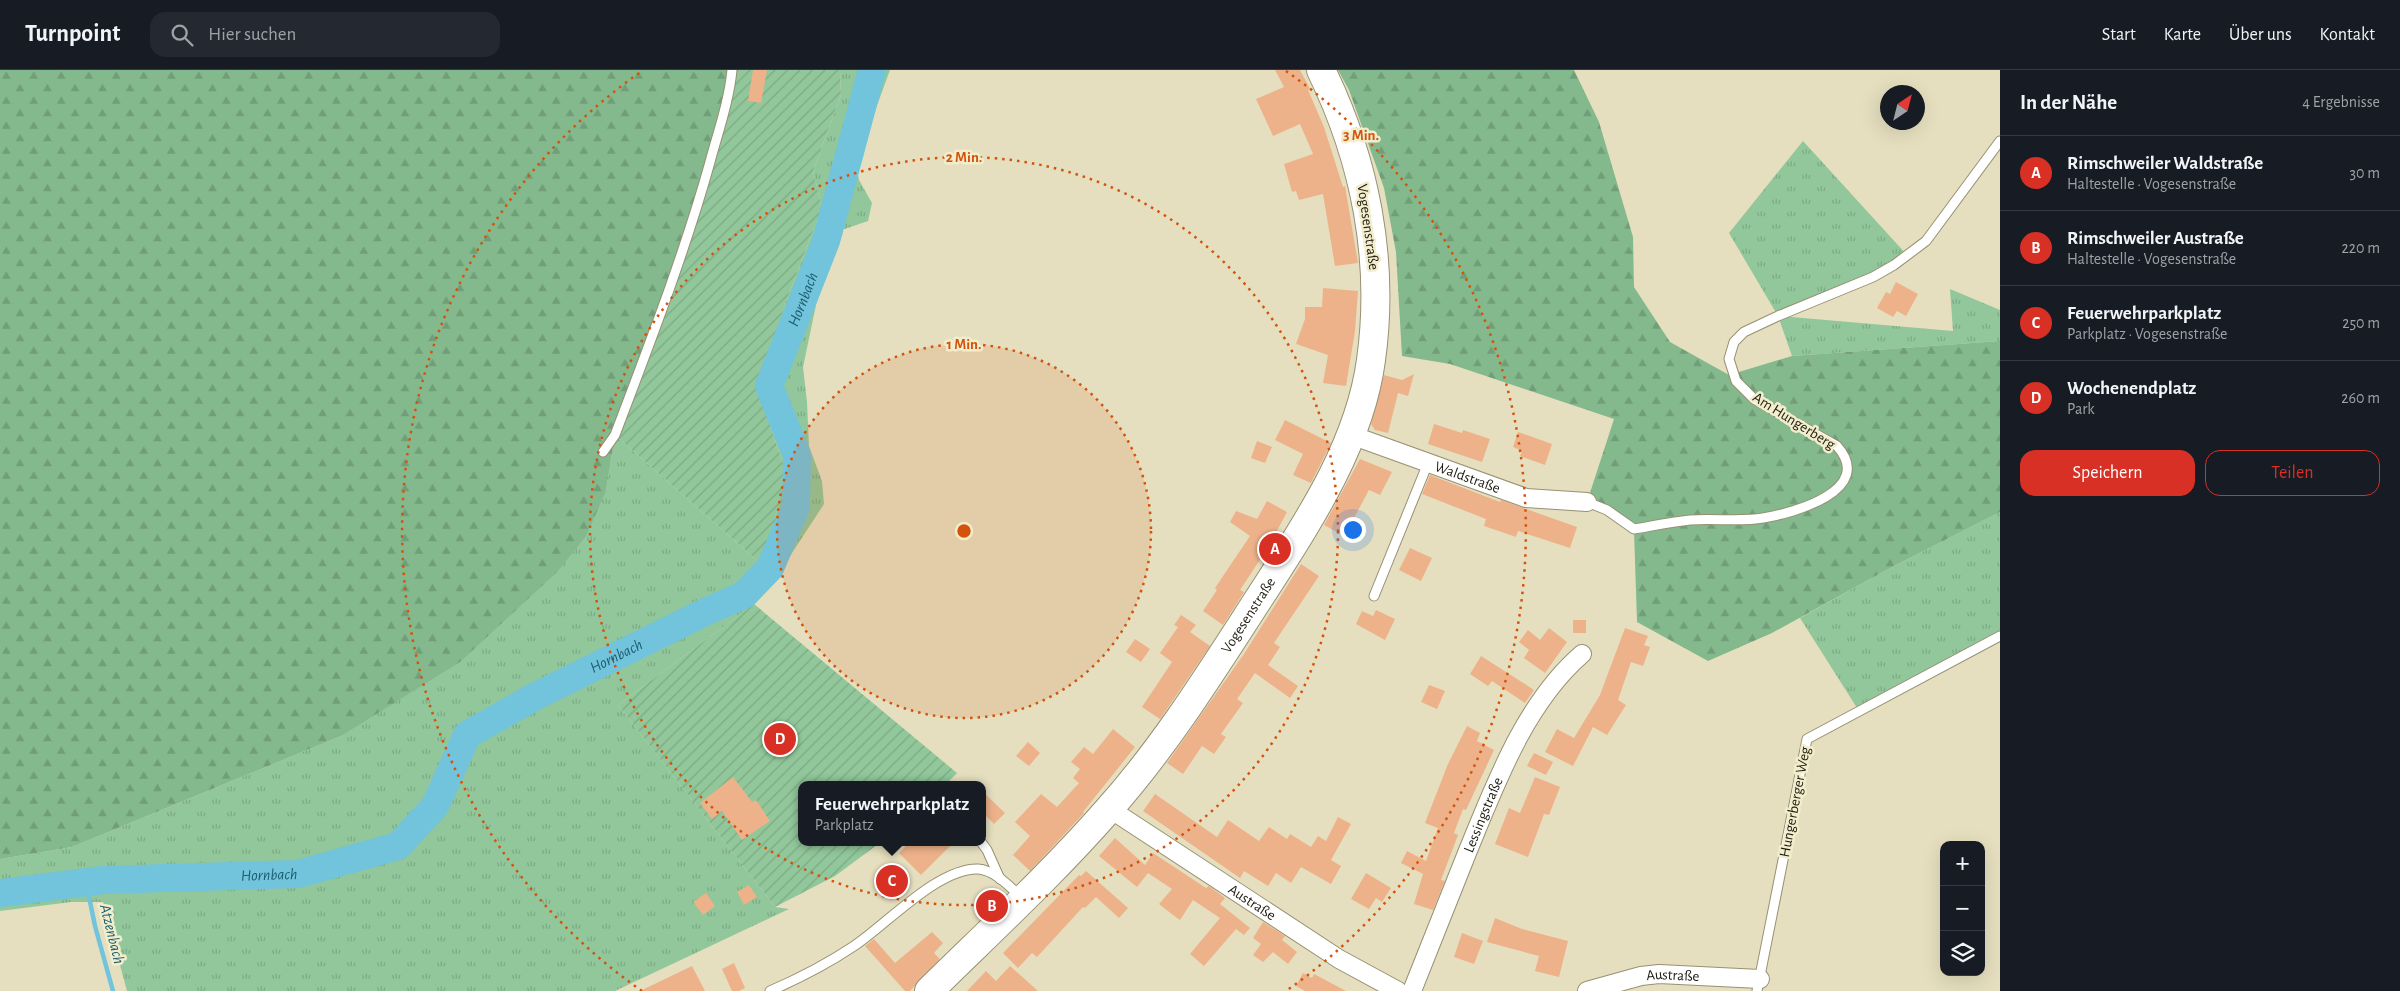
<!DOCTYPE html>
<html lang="de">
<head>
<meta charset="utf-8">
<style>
	:root { --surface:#171b24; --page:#242831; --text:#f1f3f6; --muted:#9ea1a6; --line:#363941; --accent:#d93025 }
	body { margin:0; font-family:"Alegreya Sans",sans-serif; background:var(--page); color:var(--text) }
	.controls { position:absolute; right:15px; bottom:15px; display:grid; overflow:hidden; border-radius:10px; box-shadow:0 5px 20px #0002 }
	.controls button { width:45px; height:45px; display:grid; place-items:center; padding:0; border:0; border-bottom:1px solid var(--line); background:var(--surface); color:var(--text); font:25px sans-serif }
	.compass { position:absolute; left:1880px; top:15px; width:45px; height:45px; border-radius:50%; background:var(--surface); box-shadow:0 5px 20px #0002; rotate:35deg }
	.you { position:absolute; left:1352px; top:459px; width:18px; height:18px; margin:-12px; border:4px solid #fff; border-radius:50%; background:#1a73e8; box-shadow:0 0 0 8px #1a73e833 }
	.badge { display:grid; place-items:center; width:32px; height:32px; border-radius:50%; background:var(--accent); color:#fff; font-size:16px; font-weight:700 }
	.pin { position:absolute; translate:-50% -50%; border:2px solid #fff; box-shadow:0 1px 5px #0006 }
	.popup { position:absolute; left:798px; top:711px; width:188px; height:65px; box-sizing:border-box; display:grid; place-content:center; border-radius:10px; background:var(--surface); filter:drop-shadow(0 1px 4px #0005); font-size:16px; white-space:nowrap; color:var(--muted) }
	.popup b { font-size:19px; color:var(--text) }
	.popup::after { content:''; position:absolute; left:50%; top:100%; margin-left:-10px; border:10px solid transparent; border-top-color:var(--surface) }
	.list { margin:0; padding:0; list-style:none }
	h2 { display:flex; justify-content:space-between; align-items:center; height:65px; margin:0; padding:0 20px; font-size:21px }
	h2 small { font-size:16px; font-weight:400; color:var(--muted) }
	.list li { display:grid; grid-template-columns:32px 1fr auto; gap:15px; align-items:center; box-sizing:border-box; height:75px; padding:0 20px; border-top:1px solid var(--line) }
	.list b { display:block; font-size:19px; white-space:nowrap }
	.list p { margin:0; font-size:16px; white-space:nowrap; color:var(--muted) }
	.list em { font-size:16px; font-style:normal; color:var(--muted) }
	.actions { display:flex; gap:10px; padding:15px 20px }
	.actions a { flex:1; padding:11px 0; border:1px solid var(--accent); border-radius:15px; text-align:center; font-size:18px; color:var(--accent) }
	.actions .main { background:var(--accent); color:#fff }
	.icon { flex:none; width:28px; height:28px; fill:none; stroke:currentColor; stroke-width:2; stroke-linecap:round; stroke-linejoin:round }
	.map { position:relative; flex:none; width:2000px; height:921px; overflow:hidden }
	header { display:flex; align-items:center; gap:30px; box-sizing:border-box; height:70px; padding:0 25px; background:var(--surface); border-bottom:1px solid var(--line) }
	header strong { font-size:24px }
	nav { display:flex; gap:28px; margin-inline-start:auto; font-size:18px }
	.search { width:350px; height:45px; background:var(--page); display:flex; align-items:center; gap:12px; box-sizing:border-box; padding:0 18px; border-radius:15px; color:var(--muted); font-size:19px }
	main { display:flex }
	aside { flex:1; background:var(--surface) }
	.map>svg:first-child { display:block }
	.grass { fill:url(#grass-tufts) }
	.forest { fill:url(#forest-firs) }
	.garden { fill:url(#garden-furrows) }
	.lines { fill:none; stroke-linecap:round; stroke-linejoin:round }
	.stream { stroke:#72c3dc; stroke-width:4.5 }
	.river { stroke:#72c3dc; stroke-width:28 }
	.building { fill:#edb28a }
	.lane-casing { stroke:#969173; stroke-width:11 }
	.street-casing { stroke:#969173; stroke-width:20 }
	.primary-casing { stroke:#969173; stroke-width:30 }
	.lane { stroke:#fff; stroke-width:9 }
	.street { stroke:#fff; stroke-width:18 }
	.primary { stroke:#fff; stroke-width:28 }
	.ring { fill:none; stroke:#d4530c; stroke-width:2.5; stroke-dasharray:2.5 5 }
	.labels { text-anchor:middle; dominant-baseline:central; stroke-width:5; stroke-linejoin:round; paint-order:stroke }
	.street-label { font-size:15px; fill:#1d1b10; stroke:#f2edcc }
	.water-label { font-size:16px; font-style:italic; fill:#1c5d6f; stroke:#f2edcc }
	.centre { fill:#d4530c; stroke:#f2edcc; stroke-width:2.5 }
	.ring-label { font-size:15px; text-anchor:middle; font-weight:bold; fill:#d4530c; stroke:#f2edcc; stroke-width:5; stroke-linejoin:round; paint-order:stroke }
</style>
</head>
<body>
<header>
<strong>Turnpoint</strong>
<div class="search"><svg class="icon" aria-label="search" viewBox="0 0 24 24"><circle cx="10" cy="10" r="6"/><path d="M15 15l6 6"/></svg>Hier suchen</div>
<nav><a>Start</a><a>Karte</a><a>Über uns</a><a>Kontakt</a></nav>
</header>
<main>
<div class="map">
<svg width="2000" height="921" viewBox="0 0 2000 921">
	<defs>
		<pattern id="grass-tufts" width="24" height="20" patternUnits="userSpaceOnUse" patternTransform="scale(1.25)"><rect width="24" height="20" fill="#91c79a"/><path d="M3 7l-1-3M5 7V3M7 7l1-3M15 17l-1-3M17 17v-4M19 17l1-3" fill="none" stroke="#7daa84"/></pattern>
		<pattern id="forest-firs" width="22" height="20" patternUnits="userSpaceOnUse" patternTransform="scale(1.25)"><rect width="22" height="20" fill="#83b98c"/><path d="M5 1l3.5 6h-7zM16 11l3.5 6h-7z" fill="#719e78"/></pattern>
		<pattern id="garden-furrows" width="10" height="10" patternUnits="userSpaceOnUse" patternTransform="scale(1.25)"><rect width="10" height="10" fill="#91c79a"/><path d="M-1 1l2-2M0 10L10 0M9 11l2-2" fill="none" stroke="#7daa84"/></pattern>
	</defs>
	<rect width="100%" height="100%" fill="#e5dfbf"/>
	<g class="grass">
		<polygon points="840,0 890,0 856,93 859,110 872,133 868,151 836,162 824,197 803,297 807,332 809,376 822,411 824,434 777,506 754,534 618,635 775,837 789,839 615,921 127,921 103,832 71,832 0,841 0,789 72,777 341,666 606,421 615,365 761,494 788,407 767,347 761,311 787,229 822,138 813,101 841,25"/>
		<polygon points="1803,71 1907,185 1894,195 1780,246 1953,261 1950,219 2000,240 2000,271 1792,286 1778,246 1729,163"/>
		<polygon points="2000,442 2000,566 1859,641 1800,548 1892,497"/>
	</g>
	<g class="forest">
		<polygon points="0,0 732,0 701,127 615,365 606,421 586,466 557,502 460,592 341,666 72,777 0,789"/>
		<polygon points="1338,0 1574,0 1599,52 1633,167 1634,217 1670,272 1729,305 1792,286 2000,271 2000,442 1892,497 1772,563 1708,591 1637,552 1634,460 1587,432 1614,349 1450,294 1402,286 1396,182 1384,118 1349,20"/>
	</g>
	<g class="garden">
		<polygon points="732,0 840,0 841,25 813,101 822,138 787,229 761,311 767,347 788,407 780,461 761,494 615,365 666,233"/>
		<polygon points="754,534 957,703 945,715 802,715 802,772 881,772 835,806 775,837 618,635"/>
	</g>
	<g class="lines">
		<polyline class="stream" points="86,812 95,856 113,921"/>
		<path class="river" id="s1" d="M 0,823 L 103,810 L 298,804 L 398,776 L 435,736 L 467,665 L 534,627 L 705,542 L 744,525 L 770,498 L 796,437 L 797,385 L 769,316 L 826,171 L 872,0"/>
	</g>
	<g class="building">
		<polygon points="753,0 767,0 761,33 748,31"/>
		<polygon points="1275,0 1300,0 1310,19 1308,20 1324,57 1343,117 1345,116 1358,193 1335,196 1323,124 1299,130 1296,121 1292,122 1284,94 1313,84 1300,54 1273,66 1256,29 1284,17"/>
		<polygon points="1896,212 1918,224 1906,246 1897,241 1893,247 1877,238 1886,222 1890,224"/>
		<polygon points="1323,218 1358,221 1355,261 1346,316 1323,313 1328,285 1296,274 1305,249 1305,237 1322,237"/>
		<polygon points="1414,304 1408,326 1398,323 1388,363 1375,360 1371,354 1384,305 1402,310"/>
		<polygon points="1285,350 1331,373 1311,413 1293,405 1303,384 1275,370"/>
		<polygon points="1434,354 1462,363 1463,360 1490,369 1482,392 1428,374"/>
		<polygon points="1518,362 1552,374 1545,395 1520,386 1522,381 1513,377"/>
		<polygon points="1257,371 1272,377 1265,393 1251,388"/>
		<polygon points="1360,389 1392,402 1380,425 1369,420 1354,448 1357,450 1348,468 1324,455"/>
		<polygon points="1430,405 1500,432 1501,430 1577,457 1570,478 1518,461 1516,467 1484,456 1486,449 1422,424"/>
		<polygon points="1267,431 1287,442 1269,476 1240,520 1244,522 1223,555 1203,541 1217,520 1215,518 1250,466 1230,452 1236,441 1257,449"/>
		<polygon points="1410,478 1432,488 1421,511 1399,500"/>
		<polygon points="1301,494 1319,506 1274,573 1280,577 1268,595 1298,616 1290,628 1255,603 1237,629 1243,633 1221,664 1226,667 1214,684 1202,676 1183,704 1167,693 1244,584"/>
		<polygon points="1376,540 1395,549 1385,570 1356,554 1362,541 1373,546"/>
		<polygon points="1181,545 1196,555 1190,562 1210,576 1160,649 1142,637 1172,592 1160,583 1178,557 1174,555"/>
		<rect x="1573" y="550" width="13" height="13"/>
		<polygon points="1549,558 1567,572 1545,603 1524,588 1529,580 1519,572 1528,560 1540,570"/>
		<polygon points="1625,558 1648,566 1644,575 1650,577 1643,596 1631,592 1618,630 1626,635 1607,665 1593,657 1573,696 1545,682 1557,659 1574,668 1600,625"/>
		<polygon points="1135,569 1150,579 1141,592 1126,582"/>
		<polygon points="1481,586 1534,620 1525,633 1492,611 1488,616 1470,604"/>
		<polygon points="1429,615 1445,621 1437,639 1421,632"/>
		<polygon points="1467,656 1480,663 1477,671 1494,680 1466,740 1463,739 1454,763 1458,765 1441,810 1445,811 1433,840 1414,834 1423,804 1401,793 1407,781 1426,791 1438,758 1425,753 1448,694"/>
		<polygon points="1113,659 1135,677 1083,742 1084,743 1030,801 1013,785 1030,766 1015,752 1041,724 1057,737 1079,713 1073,708 1080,699 1071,692 1084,677 1093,684"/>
		<polygon points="1028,672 1040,683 1029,696 1016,686"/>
		<polygon points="1534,683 1553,692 1546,705 1527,696"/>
		<polygon points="733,707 752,732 756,730 770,751 742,770 722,741 712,749 700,733"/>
		<polygon points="1535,707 1560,717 1549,745 1544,744 1528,787 1495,774 1509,738 1520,743"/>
		<polygon points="982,721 1005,743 994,754 982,742"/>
		<polygon points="1155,724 1217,767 1228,750 1259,771 1269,757 1287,769 1290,764 1311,777 1318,766 1326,771 1338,747 1351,754 1331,790 1341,796 1331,814 1301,797 1291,813 1276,803 1268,816 1244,801 1240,808 1143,741"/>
		<polygon points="1115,768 1145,795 1153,783 1206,818 1209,816 1225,828 1220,834 1250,858 1244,865 1236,859 1204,896 1190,884 1220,848 1193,830 1180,850 1173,845 1159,834 1172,819 1148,803 1137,817 1099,786"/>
		<polygon points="910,772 954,772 921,805 899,783"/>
		<polygon points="1086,801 1128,838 1119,848 1096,827 1085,838 1083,837 1037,887 1032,883 1018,898 1003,883 1079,805 1081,806"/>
		<polygon points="1366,803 1391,818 1382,832 1376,828 1369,839 1351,829"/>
		<polygon points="749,815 757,827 744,835 737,822"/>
		<polygon points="706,823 715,836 703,845 693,832"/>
		<polygon points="1495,848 1522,859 1568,871 1559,907 1535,901 1539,886 1487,872"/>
		<polygon points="1263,852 1285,866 1282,870 1297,882 1288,894 1273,882 1263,892 1253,885 1261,874 1253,868"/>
		<polygon points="932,862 943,873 934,883 940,889 910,921 905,921 865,876 874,869 895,893"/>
		<polygon points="1462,863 1483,871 1474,894 1454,887"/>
		<polygon points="734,893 745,918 739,921 732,921 722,899"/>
		<polygon points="692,896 705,921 640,921"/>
		<polygon points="1010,896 1038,921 967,921 986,901 996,911"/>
		<polygon points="1303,903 1312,908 1314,904 1346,921 1305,921 1296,916"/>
	</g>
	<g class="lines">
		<g class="lane-casing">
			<g id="lane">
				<path d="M 603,382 L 615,365 C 649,275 684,185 710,92 C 718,62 729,31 732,0"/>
				<path d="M 1587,432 L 1607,440 L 1634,459 C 1652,456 1671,452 1690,450 C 1714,448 1740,452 1763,448 C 1794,443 1876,420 1837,376 L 1754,329 L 1736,311 L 1729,289 L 1734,272 L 1744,262 L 1778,246 L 1873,207 L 1894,195 L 1926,171 L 2000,71"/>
				<polyline points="1374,526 1428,393"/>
				<polyline points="981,772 987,780 1000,809"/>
				<path d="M 770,921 C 800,908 827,894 854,876 C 887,854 938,798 978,799 C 995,800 1011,818 1022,828"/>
				<polyline points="1757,921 1807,669 2000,566"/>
			</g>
		</g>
		<g class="street-casing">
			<g id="street">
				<path id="s2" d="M 1351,365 L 1526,428 L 1587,432"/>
				<path id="s3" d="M 1110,739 L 1339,889 L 1398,921"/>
				<path id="s4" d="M 1412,921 C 1430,875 1449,829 1467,783 C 1495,715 1525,633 1582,584"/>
				<path id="s5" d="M 1587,921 L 1641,906 L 1659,904 L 1760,909"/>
			</g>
		</g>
		<g class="primary-casing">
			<g id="primary">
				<path id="s6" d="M 929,921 C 989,862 1052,804 1108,740 C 1168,673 1216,594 1265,519 C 1310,449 1360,373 1371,290 C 1385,190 1365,90 1321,0"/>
			</g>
		</g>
		<use href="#lane" class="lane"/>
		<use href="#street" class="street"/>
		<use href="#primary" class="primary"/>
	</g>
	<circle cx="964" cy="461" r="187" fill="#d4530c" fill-opacity=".12"/>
	<g class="ring">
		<circle cx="964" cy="461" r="187"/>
		<circle cx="964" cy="461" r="374"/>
		<path d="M642 921A561 561 0 0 1 642 1M1286 1A561 561 0 0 1 1286 921"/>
	</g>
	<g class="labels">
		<g class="street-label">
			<text transform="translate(1368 157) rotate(82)">Vogesenstraße</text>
			<text transform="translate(1794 351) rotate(32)">Am Hungerberg</text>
			<text stroke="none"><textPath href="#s2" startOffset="124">Waldstraße</textPath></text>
			<text stroke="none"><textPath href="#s6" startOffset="495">Vogesenstraße</textPath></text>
			<text transform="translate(1795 732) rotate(-79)">Hungerberger Weg</text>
			<text stroke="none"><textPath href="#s4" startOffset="190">Lessingstraße</textPath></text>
			<text stroke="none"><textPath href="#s3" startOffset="170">Austraße</textPath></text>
			<text stroke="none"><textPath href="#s5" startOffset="88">Austraße</textPath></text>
		</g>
		<g class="water-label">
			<text stroke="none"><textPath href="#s1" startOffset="1169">Hornbach</textPath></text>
			<text stroke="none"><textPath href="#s1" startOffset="704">Hornbach</textPath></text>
			<text stroke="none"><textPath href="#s1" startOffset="270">Hornbach</textPath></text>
			<text transform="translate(112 864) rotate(76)">Atzenbach</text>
		</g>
	</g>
	<circle cx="964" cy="461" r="8" class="centre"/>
	<g class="ring-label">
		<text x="1361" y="70">3 Min.</text>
		<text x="964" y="92">2 Min.</text>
		<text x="964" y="279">1 Min.</text>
	</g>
</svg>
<div class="controls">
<button>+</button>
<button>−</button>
<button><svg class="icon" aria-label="layers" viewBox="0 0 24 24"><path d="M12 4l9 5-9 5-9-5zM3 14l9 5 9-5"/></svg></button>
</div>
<svg class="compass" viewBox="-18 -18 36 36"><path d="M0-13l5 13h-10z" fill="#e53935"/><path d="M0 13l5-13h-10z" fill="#9ea1a6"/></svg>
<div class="you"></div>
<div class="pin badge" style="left:1275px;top:479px">A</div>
<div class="pin badge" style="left:992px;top:836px">B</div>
<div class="pin badge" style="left:892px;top:811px">C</div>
<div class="popup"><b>Feuerwehrparkplatz</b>Parkplatz</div>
<div class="pin badge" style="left:780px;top:669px">D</div>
</div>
<aside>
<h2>In der Nähe<small>4 Ergebnisse</small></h2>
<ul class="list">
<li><span class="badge">A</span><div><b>Rimschweiler Waldstraße</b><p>Haltestelle · Vogesenstraße</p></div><em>30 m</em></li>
<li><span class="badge">B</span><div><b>Rimschweiler Austraße</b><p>Haltestelle · Vogesenstraße</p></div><em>220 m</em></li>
<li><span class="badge">C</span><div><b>Feuerwehrparkplatz</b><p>Parkplatz · Vogesenstraße</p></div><em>250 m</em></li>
<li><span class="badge">D</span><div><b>Wochenendplatz</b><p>Park</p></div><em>260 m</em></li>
</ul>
<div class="actions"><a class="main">Speichern</a><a>Teilen</a></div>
</aside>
</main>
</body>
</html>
